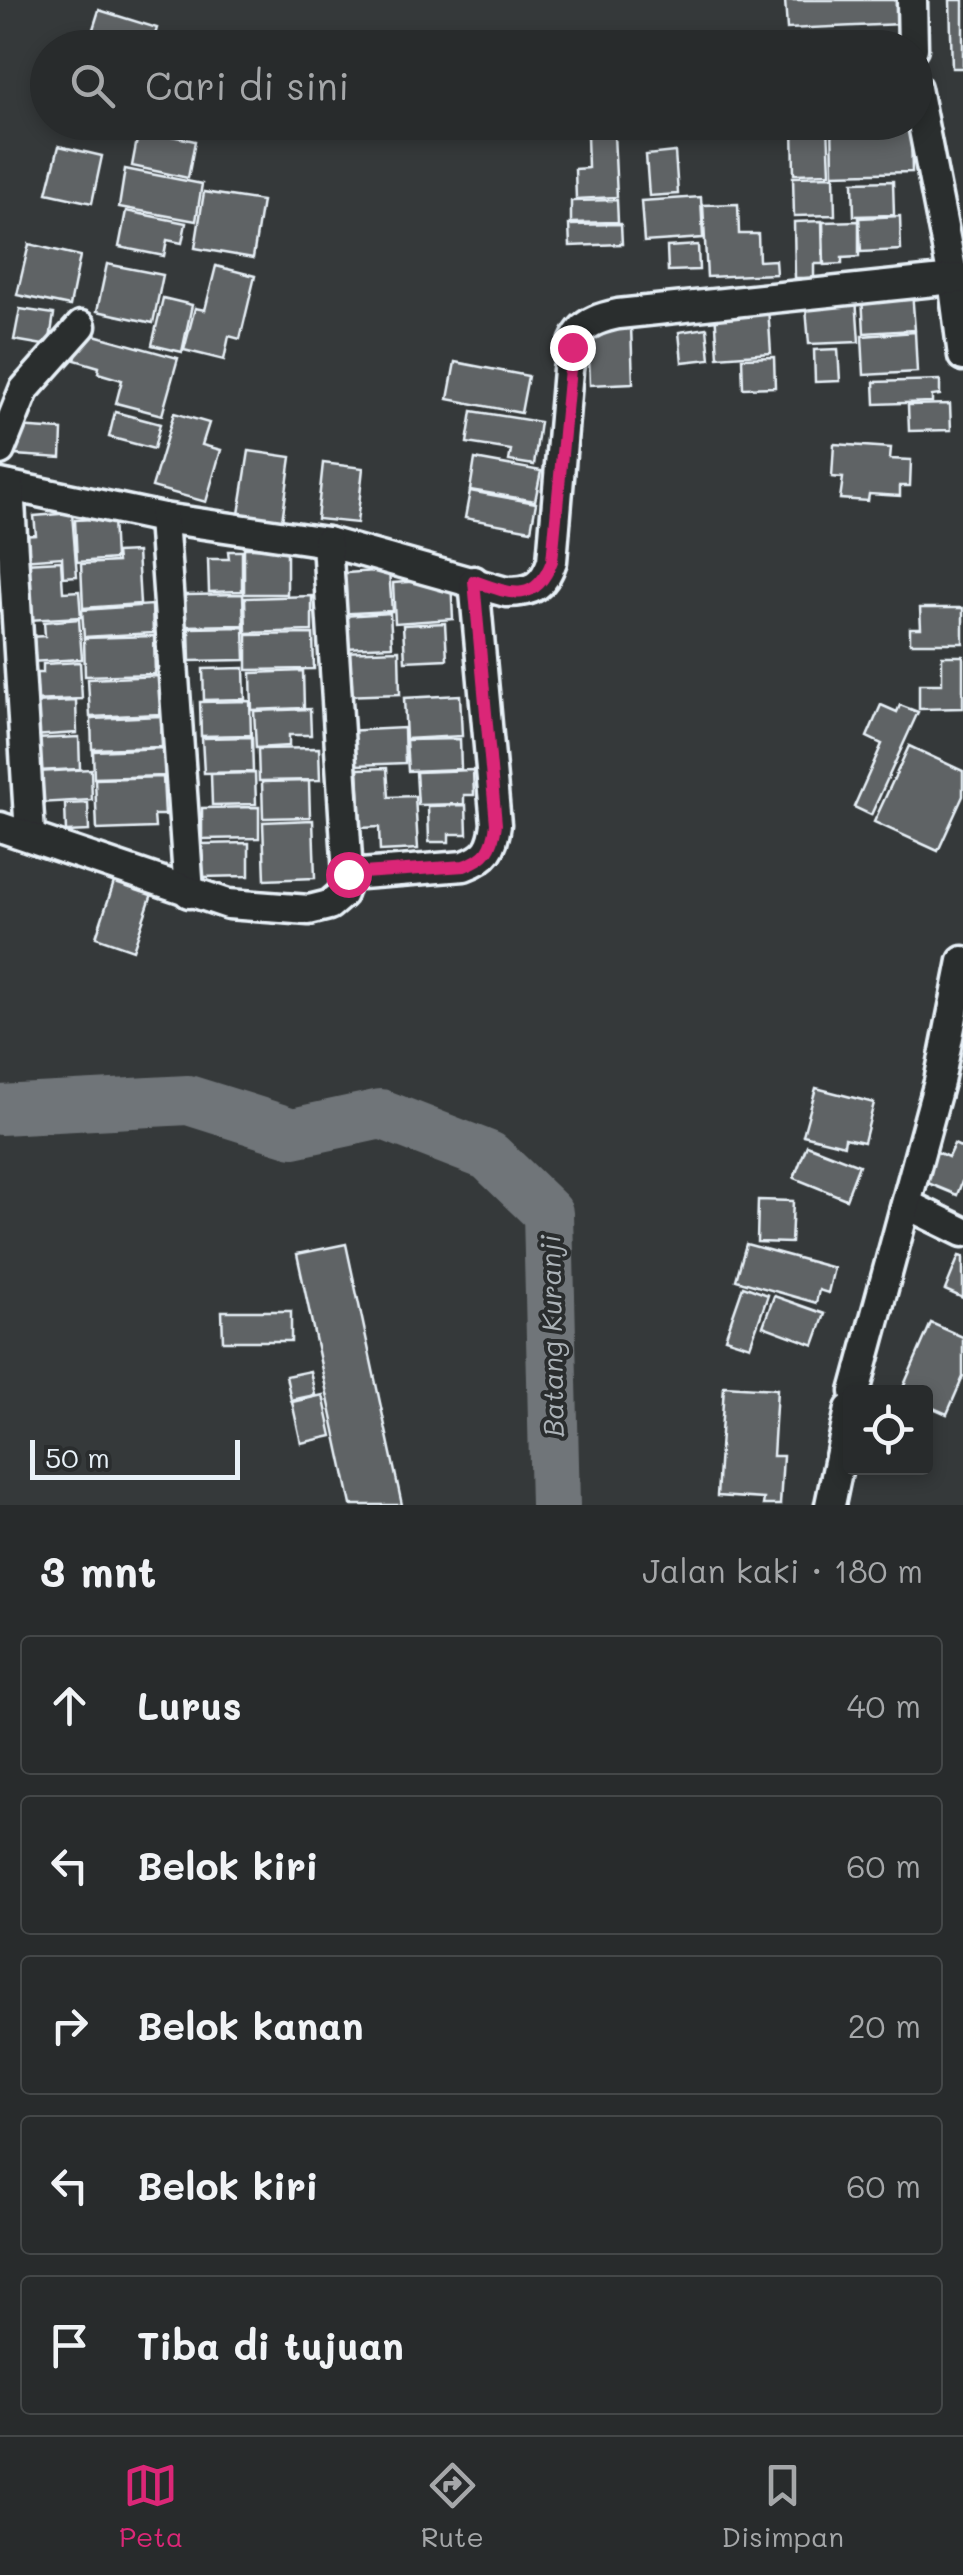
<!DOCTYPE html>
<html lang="id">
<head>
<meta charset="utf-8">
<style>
	:root { --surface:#282b2c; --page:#303334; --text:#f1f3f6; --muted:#a5a7a9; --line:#444748; --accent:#db2777 }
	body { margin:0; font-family:Mali,sans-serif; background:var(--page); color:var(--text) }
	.controls { position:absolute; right:30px; bottom:30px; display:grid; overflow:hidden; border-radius:10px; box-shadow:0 5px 15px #0003 }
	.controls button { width:90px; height:90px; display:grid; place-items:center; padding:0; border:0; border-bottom:2px solid var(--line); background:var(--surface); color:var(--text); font:50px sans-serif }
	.scale { position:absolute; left:30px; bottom:25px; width:210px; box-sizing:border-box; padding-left:10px; border:5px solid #e8f1f8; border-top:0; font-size:28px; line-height:35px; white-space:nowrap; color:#e8f1f8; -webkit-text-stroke:8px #2a2d2e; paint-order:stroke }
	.stop { position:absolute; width:30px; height:30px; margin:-22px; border:8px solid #db2777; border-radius:50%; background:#fff }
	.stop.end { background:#db2777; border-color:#fff; box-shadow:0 2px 10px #0008 }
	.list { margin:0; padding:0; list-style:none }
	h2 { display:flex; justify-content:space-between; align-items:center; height:130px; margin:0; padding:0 40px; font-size:42px }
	h2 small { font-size:32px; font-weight:400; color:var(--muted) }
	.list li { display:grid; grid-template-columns:65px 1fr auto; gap:30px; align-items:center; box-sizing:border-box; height:140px; margin:0 20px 20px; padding:0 20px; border:2px solid var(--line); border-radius:10px }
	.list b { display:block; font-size:38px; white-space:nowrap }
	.list em { font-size:32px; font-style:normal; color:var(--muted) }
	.icon { flex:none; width:55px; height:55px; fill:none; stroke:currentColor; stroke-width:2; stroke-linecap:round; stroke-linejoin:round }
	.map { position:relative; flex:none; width:963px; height:1505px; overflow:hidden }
	.search { position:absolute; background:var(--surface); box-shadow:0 5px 15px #0003; left:30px; right:30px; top:30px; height:110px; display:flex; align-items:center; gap:25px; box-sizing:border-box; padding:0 35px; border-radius:55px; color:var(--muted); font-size:38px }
	.sheet { height:930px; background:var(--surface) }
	nav { display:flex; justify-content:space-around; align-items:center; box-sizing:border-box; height:140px; border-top:2px solid var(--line); background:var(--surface); font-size:28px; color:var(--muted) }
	nav a { display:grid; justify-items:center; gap:5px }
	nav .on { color:var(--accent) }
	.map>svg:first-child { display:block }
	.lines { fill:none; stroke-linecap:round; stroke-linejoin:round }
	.river { stroke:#707579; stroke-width:50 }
	.building { fill:#5f6365; stroke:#e8f1f8; stroke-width:2.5 }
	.street-casing { stroke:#e8f1f8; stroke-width:35 }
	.street { stroke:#2a2d2e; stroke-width:28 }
	.route { stroke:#db2777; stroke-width:12 }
	.labels { text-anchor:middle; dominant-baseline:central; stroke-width:8; stroke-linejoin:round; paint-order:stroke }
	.water-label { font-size:28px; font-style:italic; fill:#acb3b8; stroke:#2a2d2e }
</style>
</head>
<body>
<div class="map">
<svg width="963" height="1505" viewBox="0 0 963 1505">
	<rect width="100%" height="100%" fill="#35393a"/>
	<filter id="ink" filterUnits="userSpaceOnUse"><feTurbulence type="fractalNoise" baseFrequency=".01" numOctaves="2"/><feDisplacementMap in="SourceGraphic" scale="20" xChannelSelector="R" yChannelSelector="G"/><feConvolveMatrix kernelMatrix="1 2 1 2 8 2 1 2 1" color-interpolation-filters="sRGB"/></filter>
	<g filter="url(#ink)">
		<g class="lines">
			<polyline class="river" points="0,1110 188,1100 293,1133 381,1114 489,1156 548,1213 555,1505"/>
		</g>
		<g class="building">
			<polygon points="785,0 900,0 901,24 787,29"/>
			<polygon points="950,0 963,0 963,68 952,68"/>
			<polygon points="99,10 157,28 151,48 87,48"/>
			<polygon points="832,122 867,122 867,130 911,129 912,172 833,174"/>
			<polygon points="828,125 830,173 794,174 793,126"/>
			<polygon points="139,129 195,141 188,178 132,166"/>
			<polygon points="614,134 617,197 576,199 575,169 588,168 587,135"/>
			<polygon points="59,146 102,156 92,203 47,193"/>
			<polygon points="675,152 678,194 649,196 646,155"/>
			<polygon points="125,169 202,184 196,221 119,207"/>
			<polygon points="834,176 835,215 794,216 793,177"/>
			<polygon points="893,181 894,215 854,216 853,182"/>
			<polygon points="204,192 262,201 253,258 195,248"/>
			<polygon points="701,197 703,238 644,242 641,201"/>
			<polygon points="617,200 618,222 571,223 571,201"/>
			<polygon points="738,204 739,234 758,234 759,261 775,260 776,274 707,277 703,205"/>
			<polygon points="126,211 186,223 182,243 167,240 164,256 119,247"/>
			<polygon points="900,216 901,250 861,252 859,218"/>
			<polygon points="822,221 823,264 814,264 814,278 795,278 794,222"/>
			<polygon points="859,221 859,257 842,258 842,264 824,265 823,222"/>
			<polygon points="621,224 622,244 570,246 569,225"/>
			<polygon points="29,244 80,256 70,306 17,295"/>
			<polygon points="698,245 699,270 668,271 667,247"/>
			<polygon points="107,264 163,275 153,323 97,311"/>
			<polygon points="216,266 255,276 240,339 229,336 224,360 184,350 195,308 205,310"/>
			<polygon points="912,291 915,330 864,333 862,295"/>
			<polygon points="856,297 859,342 809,344 806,308 827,307 827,298"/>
			<polygon points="163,298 192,305 182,352 152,345"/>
			<polygon points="768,307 771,353 718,357 715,310"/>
			<polygon points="20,309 54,314 49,346 14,340"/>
			<polygon points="631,326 633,383 590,385 588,327"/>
			<polygon points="707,328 710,359 682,362 679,332"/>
			<polygon points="83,332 178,358 162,415 116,403 122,380 98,373 99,367 75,360"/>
			<polygon points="915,332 917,372 864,375 862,336"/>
			<polygon points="838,349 840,381 815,382 814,350"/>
			<polygon points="774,357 775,387 743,388 742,358"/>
			<polygon points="455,362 528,376 521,413 448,399"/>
			<polygon points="940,380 940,395 932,396 932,402 875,404 874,382"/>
			<polygon points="950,404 951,430 909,431 908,405"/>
			<polygon points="472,411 540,422 534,465 509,461 511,450 467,443"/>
			<polygon points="115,412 160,424 154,449 109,437"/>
			<polygon points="174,413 209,423 202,445 221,450 206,502 152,487"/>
			<polygon points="16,427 62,430 61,458 15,455"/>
			<polygon points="834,444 891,448 890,459 911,460 910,486 900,486 900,496 869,494 868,501 840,499 843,478 832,477"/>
			<polygon points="249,451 291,457 282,521 239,514"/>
			<polygon points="475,459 541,471 535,501 470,490"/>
			<polygon points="323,463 363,468 357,523 317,519"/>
			<polygon points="470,491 536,503 531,530 465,518"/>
			<polygon points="72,513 77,576 63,577 62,557 21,560 19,536 36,535 34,516"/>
			<polygon points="113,518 115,559 77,562 75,520"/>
			<rect x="244" y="548" width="43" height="46"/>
			<polygon points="228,551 242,551 242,591 209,592 208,559 229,559"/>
			<polygon points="137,552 140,604 83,608 81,564 117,562 116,553"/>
			<polygon points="61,561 63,592 79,591 81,617 28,620 24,563"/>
			<polygon points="389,570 392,611 334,614 332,574"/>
			<polygon points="451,579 453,619 395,623 393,583"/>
			<polygon points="243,594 244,625 186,626 185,595"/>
			<polygon points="312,596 312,631 246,633 245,598"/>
			<polygon points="152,605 153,633 84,637 82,610"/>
			<polygon points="920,608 963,608 963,643 910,643 910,628 921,628"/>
			<polygon points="390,613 392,646 344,648 342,616"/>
			<polygon points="79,619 82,659 30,662 28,637 45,636 44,622"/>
			<polygon points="445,623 447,659 405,661 403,625"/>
			<polygon points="244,627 245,660 190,661 189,628"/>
			<polygon points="313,634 314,669 247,670 247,635"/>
			<polygon points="154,636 155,674 85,676 84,638"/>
			<polygon points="399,650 400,694 341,696 340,652"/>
			<polygon points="942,656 963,656 963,708 919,709 919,684 942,684"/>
			<polygon points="80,662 82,699 31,701 30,673 43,673 43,664"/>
			<polygon points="244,668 245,699 204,700 203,669"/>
			<polygon points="303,671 304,708 252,710 251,673"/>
			<polygon points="160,676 161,714 90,717 88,679"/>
			<polygon points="460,695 462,736 406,739 404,698"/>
			<polygon points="76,701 77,733 33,736 32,703"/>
			<polygon points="250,701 251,735 201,736 200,702"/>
			<polygon points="881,705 897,712 900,705 918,712 871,815 854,807 882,744 867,737"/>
			<polygon points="310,709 311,735 289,735 289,746 256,748 254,711"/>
			<polygon points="161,716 162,747 92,749 91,719"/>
			<polygon points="404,728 405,763 357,765 356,757 346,758 344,731"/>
			<polygon points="79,737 80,769 36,771 35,739"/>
			<polygon points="252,737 253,772 204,773 202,738"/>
			<polygon points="460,739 461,769 408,771 406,740"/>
			<polygon points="909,746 963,771 963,796 938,851 874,822"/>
			<polygon points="164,748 165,776 94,778 93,751"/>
			<polygon points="319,748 320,780 259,781 258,749"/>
			<polygon points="387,768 389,797 415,796 418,849 380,851 379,827 361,828 358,769"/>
			<polygon points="91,769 92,800 38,803 36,772"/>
			<polygon points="473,770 474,795 464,795 464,804 418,805 416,772"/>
			<polygon points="255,773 256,804 212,805 211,774"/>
			<polygon points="163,777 165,815 154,815 155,828 97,830 95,779"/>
			<polygon points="309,781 310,817 263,818 262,782"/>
			<polygon points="88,803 89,831 66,832 65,804"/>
			<polygon points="466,805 467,834 449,834 449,842 429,842 428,806"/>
			<polygon points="259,807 259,838 202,839 202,808"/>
			<polygon points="313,820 315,878 265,880 263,822"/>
			<polygon points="249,843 249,876 201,877 201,844"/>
			<polygon points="116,876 154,888 133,950 96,937"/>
			<polygon points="816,1088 874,1103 864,1142 845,1138 844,1145 803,1135"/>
			<polygon points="954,1144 963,1148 963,1179 957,1195 923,1181 935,1151 948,1157"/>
			<polygon points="807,1145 859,1165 846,1199 794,1178"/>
			<polygon points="758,1200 793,1201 791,1243 757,1242"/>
			<polygon points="346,1244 402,1505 351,1505 297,1254"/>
			<polygon points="746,1244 834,1268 828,1293 819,1290 816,1303 736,1280"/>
			<polygon points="959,1256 963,1257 963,1298 945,1290"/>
			<polygon points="743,1286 768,1295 750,1346 725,1338"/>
			<polygon points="774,1296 825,1314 814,1345 763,1326"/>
			<polygon points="222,1311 291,1311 291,1341 223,1341"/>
			<polygon points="931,1323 963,1337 963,1377 947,1414 926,1405 926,1392 901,1392"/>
			<polygon points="310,1371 315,1395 291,1400 286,1376"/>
			<polygon points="724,1386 777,1389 773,1456 783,1456 780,1505 763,1505 764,1499 717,1496"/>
			<polygon points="323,1395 332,1436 301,1443 292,1402"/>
		</g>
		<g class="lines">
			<g class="street-casing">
				<g id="street">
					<polyline points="912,0 913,48"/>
					<polyline points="916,88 953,279 963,356"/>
					<polyline points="0,450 24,390 81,326"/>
					<path d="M 0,484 L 163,518 L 327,542 L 506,592 C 532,592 543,587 552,561 L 568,370 C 574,332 580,322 618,314 L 963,278"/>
					<polyline points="9,486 30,835"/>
					<polyline points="163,518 189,893"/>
					<polyline points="327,542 348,875"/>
					<path d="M 0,827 L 228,904 L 309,910 L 329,905 L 342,894 L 348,875 L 464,866 C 487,858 493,848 496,824 L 474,581"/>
					<polyline points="908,1205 963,1232"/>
					<polyline points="855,1392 939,1082 963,961"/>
					<polyline points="830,1505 850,1409"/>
				</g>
			</g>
			<use href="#street" class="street"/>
		</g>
	</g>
	<g class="lines" filter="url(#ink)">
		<path class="route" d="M 348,874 L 464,866 C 487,858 493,848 496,824 L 474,581 C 510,594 536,605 552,561 L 572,347"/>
	</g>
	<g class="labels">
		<g class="water-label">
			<text transform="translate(551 1336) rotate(-91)">Batang Kuranji</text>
		</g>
	</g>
</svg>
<div class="controls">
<button><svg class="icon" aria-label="locate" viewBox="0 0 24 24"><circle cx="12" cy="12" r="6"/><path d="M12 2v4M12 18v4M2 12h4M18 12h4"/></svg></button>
</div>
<div class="scale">50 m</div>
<div class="stop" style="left:348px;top:874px"></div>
<div class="stop end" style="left:572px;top:347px"></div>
<div class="search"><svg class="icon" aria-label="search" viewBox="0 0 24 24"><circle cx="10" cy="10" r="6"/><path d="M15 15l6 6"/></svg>Cari di sini</div>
</div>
<section class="sheet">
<h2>3 mnt<small>Jalan kaki · 180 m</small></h2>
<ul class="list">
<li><svg class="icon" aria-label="ahead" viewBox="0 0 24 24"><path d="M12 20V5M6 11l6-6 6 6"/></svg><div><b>Lurus</b></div><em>40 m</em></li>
<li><svg class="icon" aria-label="left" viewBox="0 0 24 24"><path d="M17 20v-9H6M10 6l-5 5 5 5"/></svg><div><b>Belok kiri</b></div><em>60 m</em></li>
<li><svg class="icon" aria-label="right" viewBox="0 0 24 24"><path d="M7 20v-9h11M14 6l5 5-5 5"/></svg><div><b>Belok kanan</b></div><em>20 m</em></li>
<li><svg class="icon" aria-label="left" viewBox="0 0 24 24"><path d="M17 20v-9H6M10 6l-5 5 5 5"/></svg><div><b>Belok kiri</b></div><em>60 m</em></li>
<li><svg class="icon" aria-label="arrive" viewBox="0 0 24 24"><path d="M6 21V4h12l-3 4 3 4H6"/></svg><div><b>Tiba di tujuan</b></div></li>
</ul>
</section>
<nav>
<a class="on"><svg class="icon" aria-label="map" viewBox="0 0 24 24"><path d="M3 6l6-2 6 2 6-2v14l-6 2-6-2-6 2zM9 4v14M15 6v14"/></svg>Peta</a>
<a><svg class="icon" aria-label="directions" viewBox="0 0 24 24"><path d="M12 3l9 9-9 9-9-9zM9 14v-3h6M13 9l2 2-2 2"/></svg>Rute</a>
<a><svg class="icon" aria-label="saved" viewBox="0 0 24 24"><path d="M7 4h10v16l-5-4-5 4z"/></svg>Disimpan</a>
</nav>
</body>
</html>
